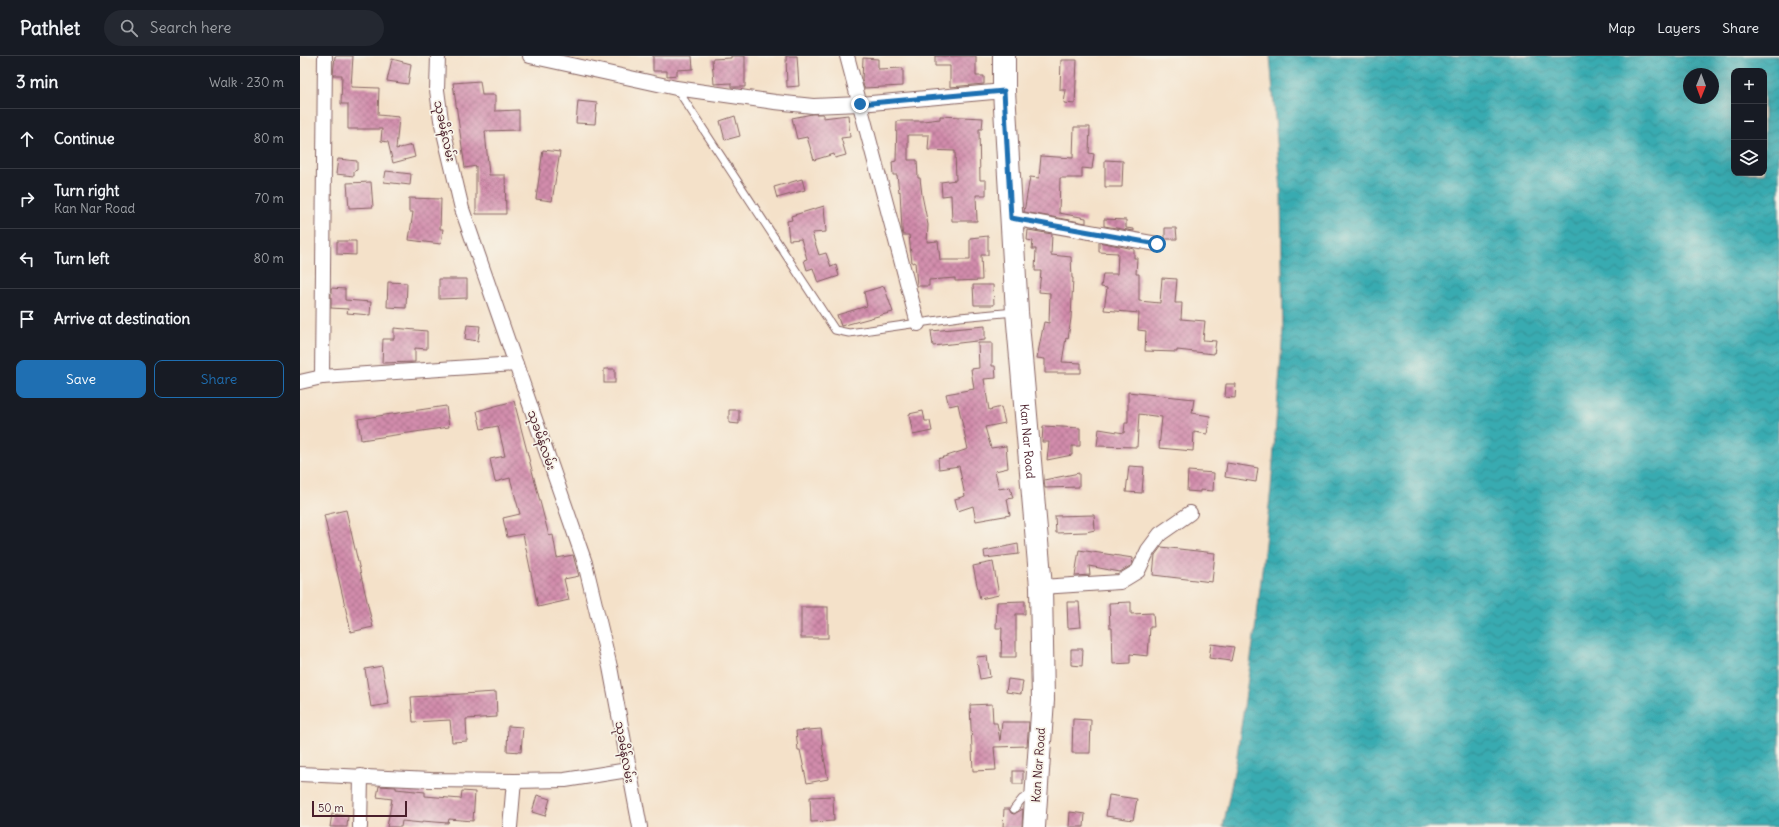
<!DOCTYPE html>
<html lang="en">
<head>
<meta charset="utf-8">
<style>
	:root { --surface:#171b24; --page:#242831; --text:#f1f3f6; --muted:#9ea1a6; --line:#363941; --accent:#1f6fb2 }
	body { margin:0; font-family:Delius,"Noto Sans Myanmar",sans-serif; background:var(--page); color:var(--text) }
	.controls { position:absolute; right:12px; top:12px; display:grid; overflow:hidden; border-radius:8px; box-shadow:0 4px 16px #0002 }
	.controls button { width:36px; height:36px; display:grid; place-items:center; padding:0; border:0; border-bottom:1px solid var(--line); background:var(--surface); color:var(--text); font:20px sans-serif }
	.compass { position:absolute; left:1383px; top:12px; width:36px; height:36px; border-radius:50%; background:var(--surface); box-shadow:0 4px 16px #0002; rotate:181deg }
	.scale { position:absolute; left:12px; bottom:10px; width:95px; box-sizing:border-box; padding-left:4px; border:2px solid #4a1f2b; border-top:0; font-size:11px; line-height:14px; white-space:nowrap; color:#4a1f2b; -webkit-text-stroke:3px #f7f3e8; paint-order:stroke }
	.stop { position:absolute; width:12px; height:12px; margin:-9px; border:3px solid #1f6fb2; border-radius:50%; background:#fff }
	.stop.end { background:#1f6fb2; border-color:#fff; box-shadow:0 1px 4px #0008 }
	.list { margin:0; padding:0; list-style:none }
	h2 { display:flex; justify-content:space-between; align-items:center; height:52px; margin:0; padding:0 16px; font-size:17px }
	h2 small { font-size:13px; font-weight:400; color:var(--muted) }
	.list li { display:grid; grid-template-columns:26px 1fr auto; gap:12px; align-items:center; box-sizing:border-box; height:60px; padding:0 16px; border-top:1px solid var(--line) }
	.list b { display:block; font-size:15px; white-space:nowrap }
	.list p { margin:0; font-size:13px; white-space:nowrap; color:var(--muted) }
	.list em { font-size:13px; font-style:normal; color:var(--muted) }
	.actions { display:flex; gap:8px; padding:12px 16px }
	.actions a { flex:1; padding:9px 0; border:1px solid var(--accent); border-radius:8px; text-align:center; font-size:14px; color:var(--accent) }
	.actions .main { background:var(--accent); color:#fff }
	.icon { flex:none; width:22px; height:22px; fill:none; stroke:currentColor; stroke-width:2; stroke-linecap:round; stroke-linejoin:round }
	.map { position:relative; flex:none; width:1479px; height:771px; overflow:hidden }
	header { display:flex; align-items:center; gap:24px; box-sizing:border-box; height:56px; padding:0 20px; background:var(--surface); border-bottom:1px solid var(--line) }
	header strong { font-size:19px }
	nav { display:flex; gap:22px; margin-inline-start:auto; font-size:14px }
	.search { width:280px; height:36px; background:var(--page); display:flex; align-items:center; gap:10px; box-sizing:border-box; padding:0 14px; border-radius:22px; color:var(--muted); font-size:15px }
	main { display:flex }
	aside { flex:1; background:var(--surface) }
	.map>svg:first-child { display:block }
	.water { fill:url(#water-waves); stroke:#42656e; fill-rule:evenodd }
	.building { fill:url(#building-cross-hatch) }
	.lines { fill:none; stroke-linecap:round; stroke-linejoin:round }
	.lane-casing { stroke:#866362; stroke-width:9 }
	.street-casing { stroke:#866362; stroke-width:16 }
	.primary-casing { stroke:#866362; stroke-width:24 }
	.lane { stroke:#fff; stroke-width:7 }
	.street { stroke:#fff; stroke-width:14 }
	.primary { stroke:#fff; stroke-width:22 }
	.route { stroke:#1f6fb2; stroke-width:5 }
	.labels { text-anchor:middle; dominant-baseline:central; stroke-width:3.5; stroke-linejoin:round; paint-order:stroke }
	.street-label { font-size:12px; fill:#4a1f2b; stroke:#f7f3e8 }
</style>
</head>
<body>
<header>
<strong>Pathlet</strong>
<div class="search"><svg class="icon" aria-label="search" viewBox="0 0 24 24"><circle cx="10" cy="10" r="6"/><path d="M15 15l6 6"/></svg>Search here</div>
<nav><a>Map</a><a>Layers</a><a>Share</a></nav>
</header>
<main>
<aside>
<h2>3 min<small>Walk · 230 m</small></h2>
<ul class="list">
<li><svg class="icon" aria-label="ahead" viewBox="0 0 24 24"><path d="M12 20V5M6 11l6-6 6 6"/></svg><div><b>Continue</b></div><em>80 m</em></li>
<li><svg class="icon" aria-label="right" viewBox="0 0 24 24"><path d="M7 20v-9h11M14 6l5 5-5 5"/></svg><div><b>Turn right</b><p>Kan Nar Road</p></div><em>70 m</em></li>
<li><svg class="icon" aria-label="left" viewBox="0 0 24 24"><path d="M17 20v-9H6M10 6l-5 5 5 5"/></svg><div><b>Turn left</b></div><em>80 m</em></li>
<li><svg class="icon" aria-label="arrive" viewBox="0 0 24 24"><path d="M6 21V4h12l-3 4 3 4H6"/></svg><div><b>Arrive at destination</b></div></li>
</ul>
<div class="actions"><a class="main">Save</a><a>Share</a></div>
</aside>
<div class="map">
<svg width="1479" height="771" viewBox="0 0 1479 771">
	<defs>
		<pattern id="water-waves" width="16" height="10" patternUnits="userSpaceOnUse"><rect width="16" height="10" fill="#39abb1"/><path d="M0 5q4-4 8 0t8 0" fill="none" stroke="#328b90"/></pattern>
		<pattern id="building-cross-hatch" width="8" height="8" patternUnits="userSpaceOnUse"><rect width="8" height="8" fill="#d28cac"/><path d="M0 0l8 8M0 8l8-8" fill="none" stroke="#ac728c"/></pattern>
	</defs>
	<rect width="100%" height="100%" fill="#f7f3e8"/>
	<filter id="ink" filterUnits="userSpaceOnUse"><feTurbulence type="fractalNoise" baseFrequency=".025" numOctaves="2"/><feDisplacementMap in="SourceGraphic" scale="8" xChannelSelector="R" yChannelSelector="G"/><feConvolveMatrix kernelMatrix="1 2 1 2 8 2 1 2 1" color-interpolation-filters="sRGB"/></filter>
	<filter id="wash" filterUnits="userSpaceOnUse"><feTurbulence type="fractalNoise" baseFrequency=".012" numOctaves="4" result="noise"/><feDisplacementMap in="SourceGraphic" scale="16" xChannelSelector="R" yChannelSelector="G"/><feGaussianBlur stdDeviation="0.9" result="paint"/><feColorMatrix in="noise" values="0 0 0 0 0 0 0 0 0 0 0 0 0 0 0 0 0 1.4 0 .05"/><feComposite in="paint" operator="in"/></filter>
	<g filter="url(#wash)">
		<rect width="100%" height="100%" fill="#f4e1c9"/>
		<path class="water" d="M 970,0 L 1479,0 L 1479,771 L 923,771 L 936,706 L 957,560 L 971,432 L 983,274 L 981,135 ZM 1434,15 L 1464,15 L 1464,117 L 1434,117 ZM 1389,18 L 1413,18 L 1413,42 L 1389,42 Z"/>
		<g id="blocks">
			<g class="building">
				<polygon points="35,0 53,0 51,31 79,32 78,59 99,61 96,93 112,89 115,101 93,107 88,86 81,85 82,73 48,73 48,48 41,48 42,19 33,19"/>
				<polygon points="353,0 392,0 393,13 377,14 377,19 367,20 367,15 353,15"/>
				<polygon points="431,0 445,0 445,31 431,31 431,27 414,28 412,3 431,2"/>
				<polygon points="486,0 497,0 499,30 487,31"/>
				<polygon points="635,0 676,0 676,20 684,20 684,28 650,31 650,10 635,10"/>
				<polygon points="563,2 578,3 578,13 603,12 603,30 564,32 562,24"/>
				<polygon points="92,3 111,8 108,28 87,25"/>
				<polygon points="761,4 777,4 775,48 764,47 766,34 760,34"/>
				<polygon points="180,25 182,39 195,39 195,55 219,54 219,74 185,75 189,119 205,119 206,158 176,158 176,110 165,112 153,27"/>
				<polygon points="278,45 297,47 295,68 276,67"/>
				<polygon points="512,58 523,58 523,62 548,59 550,81 541,82 546,99 535,102 534,98 514,104 507,81 497,83 492,62"/>
				<polygon points="435,60 440,80 425,84 420,65"/>
				<polygon points="640,60 683,62 682,73 679,73 680,124 686,124 686,139 676,139 677,165 652,165 651,139 642,140 641,126 656,124 655,95 628,94 629,79 608,79 608,104 617,104 618,122 620,122 622,139 628,169 627,186 638,185 640,204 670,204 670,182 688,180 688,199 681,199 682,224 655,225 655,222 629,224 629,230 617,230 615,206 612,207 609,179 603,179 602,174 600,135 599,136 597,119 593,119 592,106 596,105 597,65 623,65 640,63"/>
				<polygon points="774,71 790,71 789,97 794,98 792,113 782,112 782,122 760,122 759,157 786,162 786,167 724,156 730,121 739,122 741,100 773,102"/>
				<polygon points="243,94 260,96 252,145 236,143"/>
				<polygon points="38,103 57,105 57,114 54,115 54,120 36,118"/>
				<polygon points="805,104 823,105 822,131 805,131"/>
				<polygon points="86,115 111,118 110,129 84,126"/>
				<polygon points="502,123 505,134 477,142 474,131"/>
				<polygon points="71,126 73,151 49,152 47,127"/>
				<polygon points="109,142 141,143 140,173 143,173 141,188 109,184 113,156 109,156"/>
				<polygon points="524,150 526,176 512,177 519,199 526,197 531,211 536,209 539,220 518,227 513,212 507,214 504,204 507,203 501,183 489,184 487,165 492,164 491,160"/>
				<polygon points="804,163 826,164 826,172 834,173 834,175 804,170"/>
				<polygon points="865,172 876,172 877,183 865,183"/>
				<polygon points="728,174 752,178 751,199 771,201 772,222 773,222 771,262 768,283 766,282 762,306 781,307 781,317 745,317 745,303 737,302 744,266 749,267 750,237 739,236 741,215 735,215 736,193 732,193 733,185 727,184"/>
				<polygon points="37,185 56,185 56,199 37,198"/>
				<polygon points="799,186 834,193 834,202 837,202 836,218 839,218 839,245 860,247 862,222 877,223 875,247 882,247 881,263 905,265 903,284 916,285 914,298 877,294 877,296 845,295 846,275 838,274 839,257 804,254 807,232 801,231 803,218 817,218 818,197 799,196"/>
				<polygon points="139,223 167,223 167,242 139,243"/>
				<polygon points="88,226 107,227 106,252 87,251"/>
				<polygon points="673,229 693,229 694,249 674,249"/>
				<polygon points="584,230 593,256 541,270 537,259 567,250 564,236"/>
				<polygon points="31,232 45,233 45,244 71,246 70,259 47,257 48,253 31,252"/>
				<polygon points="167,269 180,270 178,285 165,283"/>
				<polygon points="685,270 685,284 633,290 631,275"/>
				<polygon points="94,272 127,275 127,293 115,292 115,306 82,307 83,283 94,283"/>
				<polygon points="678,287 692,287 692,310 695,310 696,322 684,323 689,354 701,351 705,367 685,371 691,392 706,390 708,412 695,415 699,433 710,431 713,442 707,443 710,459 676,465 673,450 658,455 655,443 665,440 659,410 639,413 638,403 668,393 658,348 649,350 646,338 674,333 671,313 679,312"/>
				<rect x="304" y="313" width="11" height="14"/>
				<polygon points="926,328 936,328 935,342 925,341"/>
				<polygon points="828,336 894,343 892,357 910,360 907,378 894,376 893,395 859,392 862,361 839,358 837,391 797,390 799,373 824,377 825,367 828,367"/>
				<polygon points="214,345 249,480 253,479 257,502 273,499 279,520 264,523 269,544 238,551 223,478 207,481 203,462 220,458 210,422 195,426 190,403 205,400 198,370 181,373 177,355"/>
				<polygon points="146,350 149,371 61,384 58,363"/>
				<polygon points="429,354 439,354 439,368 429,367"/>
				<polygon points="623,355 625,365 630,365 632,375 613,379 609,358"/>
				<polygon points="743,370 780,372 780,390 772,390 772,399 747,404 749,386 742,386"/>
				<polygon points="927,407 958,412 956,426 925,421"/>
				<polygon points="829,410 844,411 842,437 826,436"/>
				<polygon points="888,415 914,417 913,435 900,434 900,436 887,435"/>
				<polygon points="779,417 779,431 745,432 744,424"/>
				<polygon points="46,454 73,571 51,576 24,459"/>
				<polygon points="794,459 795,474 786,476 756,477 755,460"/>
				<polygon points="718,488 719,498 685,502 684,495"/>
				<polygon points="861,491 915,497 912,526 853,519 855,499"/>
				<polygon points="779,494 833,502 832,509 820,516 789,510 790,519 775,520"/>
				<polygon points="693,506 699,539 680,543 673,510"/>
				<polygon points="725,545 725,558 716,558 716,601 701,601 702,572 696,572 697,546"/>
				<polygon points="767,546 779,546 781,571 768,572"/>
				<polygon points="831,546 831,558 853,557 854,571 850,571 848,600 830,598 830,607 813,608 812,572 810,572 809,547"/>
				<rect x="501" y="551" width="27" height="31"/>
				<polygon points="911,588 934,591 931,605 909,602"/>
				<polygon points="771,593 783,593 782,610 771,609"/>
				<polygon points="687,600 690,621 680,623 676,601"/>
				<polygon points="82,610 89,648 71,651 65,613"/>
				<polygon points="708,623 723,625 721,638 706,636"/>
				<polygon points="196,636 197,661 166,663 167,685 152,686 150,664 113,666 111,641"/>
				<polygon points="692,648 693,667 697,667 700,685 702,666 729,666 727,690 694,691 696,714 673,715 670,649"/>
				<polygon points="773,663 791,664 790,697 772,697"/>
				<polygon points="208,670 223,671 221,696 207,695"/>
				<polygon points="521,673 523,691 522,691 528,723 507,727 500,694 498,694 496,675"/>
				<rect x="713" y="715" width="10" height="13"/>
				<polygon points="79,730 96,731 96,733 125,736 125,740 161,743 162,735 175,736 173,765 149,763 148,767 122,765 122,767 102,765 101,771 87,771 92,743 77,741"/>
				<polygon points="237,739 250,743 245,760 232,756"/>
				<polygon points="809,739 837,743 833,764 806,760"/>
				<polygon points="533,740 534,765 511,766 510,741"/>
				<polygon points="704,753 709,753 711,757 714,758 723,753 722,771 703,771"/>
				<polygon points="770,756 785,758 784,771 769,771"/>
				<polygon points="32,758 48,760 47,771 30,771"/>
			</g>
		</g>
	</g>
	<g filter="url(#ink)">
		<use href="#blocks" fill-opacity="0" stroke="#866362" stroke-width="1"/>
		<g class="lines">
			<g class="lane-casing">
				<g id="lane">
					<polyline points="377,33 535,274 549,277 660,261 715,256"/>
					<polyline points="714,753 722,743 732,738"/>
				</g>
			</g>
			<g class="street-casing">
				<g id="street">
					<polyline points="138,0 137,34 141,64 162,153 285,507 310,611 340,771"/>
					<polyline points="230,0 376,32 475,46 513,50 560,48 704,35"/>
					<polyline points="547,0 618,268"/>
					<polyline points="711,162 857,188"/>
					<polyline points="22,321 25,0"/>
					<polyline points="0,326 22,321 216,308"/>
					<polyline points="741,531 820,526 838,515 848,494 860,478 890,457"/>
					<polyline points="0,718 131,724 214,725 265,724 328,714"/>
					<polyline points="60,771 61,720"/>
					<polyline points="210,771 214,725"/>
				</g>
			</g>
			<g class="primary-casing">
				<g id="primary">
					<path id="s1" d="M 704,0 L 704,35 L 717,256 L 741,531 L 743,644 L 734,771"/>
				</g>
			</g>
			<use href="#lane" class="lane"/>
			<use href="#street" class="street"/>
			<use href="#primary" class="primary"/>
		</g>
	</g>
	<g class="lines" filter="url(#ink)">
		<polyline class="route" points="560,48 704,35 711,162 857,188"/>
	</g>
	<g class="labels">
		<g class="street-label">
			<text transform="translate(145 75) rotate(78)">သုခမိန်လမ်း</text>
			<text transform="translate(242 384) rotate(71)">သုခမိန်လမ်း</text>
			<text stroke="none"><textPath href="#s1" startOffset="386">Kan Nar Road</textPath></text>
			<text transform="translate(325 696) rotate(80)">သုခမိန်လမ်း</text>
			<text transform="translate(738 709) rotate(-86)">Kan Nar Road</text>
		</g>
	</g>
</svg>
<div class="controls">
<button>+</button>
<button>−</button>
<button><svg class="icon" aria-label="layers" viewBox="0 0 24 24"><path d="M12 4l9 5-9 5-9-5zM3 14l9 5 9-5"/></svg></button>
</div>
<svg class="compass" viewBox="-18 -18 36 36"><path d="M0-13l5 13h-10z" fill="#e53935"/><path d="M0 13l5-13h-10z" fill="#9ea1a6"/></svg>
<div class="scale">50 m</div>
<div class="stop" style="left:857px;top:188px"></div>
<div class="stop end" style="left:560px;top:48px"></div>
</div>
</main>
</body>
</html>
